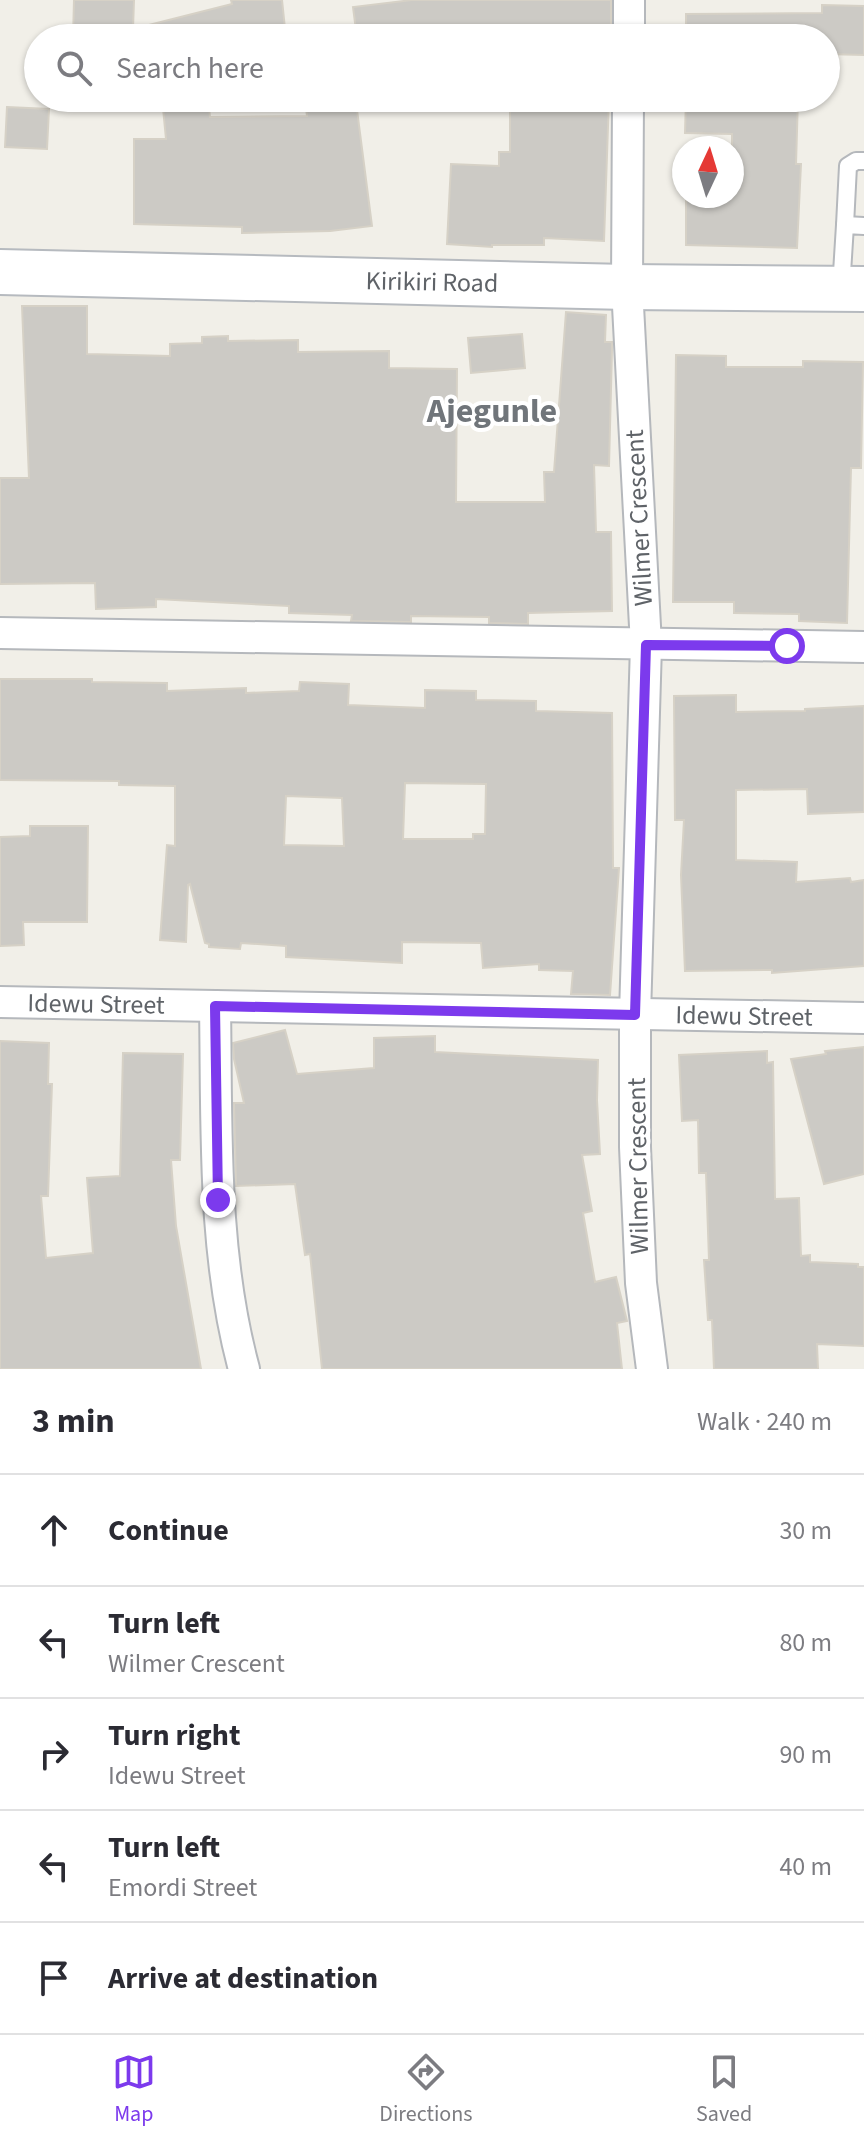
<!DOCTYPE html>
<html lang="en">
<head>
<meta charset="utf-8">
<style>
	:root { --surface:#fff; --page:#f2f2f3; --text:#2b2b33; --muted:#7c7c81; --line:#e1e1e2; --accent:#7c3aed }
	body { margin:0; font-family:"Source Sans 3",sans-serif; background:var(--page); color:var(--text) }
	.compass { position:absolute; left:672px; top:136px; width:72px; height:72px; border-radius:50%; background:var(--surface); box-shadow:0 2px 6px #0004; rotate:4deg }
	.stop { position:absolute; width:24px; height:24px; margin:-18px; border:6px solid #7c3aed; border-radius:50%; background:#fff }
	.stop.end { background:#7c3aed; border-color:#fff; box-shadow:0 2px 8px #0008 }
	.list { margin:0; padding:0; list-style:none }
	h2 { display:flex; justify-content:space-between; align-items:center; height:104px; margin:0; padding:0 32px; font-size:34px }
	h2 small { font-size:26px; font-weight:400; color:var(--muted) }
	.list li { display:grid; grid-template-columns:52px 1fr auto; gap:24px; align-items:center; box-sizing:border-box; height:112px; padding:0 32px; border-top:2px solid var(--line) }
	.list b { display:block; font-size:30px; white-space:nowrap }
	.list p { margin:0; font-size:26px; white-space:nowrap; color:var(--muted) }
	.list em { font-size:26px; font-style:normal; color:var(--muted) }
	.icon { flex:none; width:44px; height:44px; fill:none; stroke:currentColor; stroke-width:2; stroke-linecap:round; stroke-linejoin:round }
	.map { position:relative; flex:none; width:864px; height:1369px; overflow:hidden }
	.search { position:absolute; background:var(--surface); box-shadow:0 2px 6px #0004; left:24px; right:24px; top:24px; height:88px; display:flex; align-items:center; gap:20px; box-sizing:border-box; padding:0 28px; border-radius:44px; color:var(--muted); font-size:30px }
	.sheet { height:664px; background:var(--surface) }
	nav { display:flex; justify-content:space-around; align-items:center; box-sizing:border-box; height:112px; border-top:2px solid var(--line); background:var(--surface); font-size:22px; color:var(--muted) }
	nav a { display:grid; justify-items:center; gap:4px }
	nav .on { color:var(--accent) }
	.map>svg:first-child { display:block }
	.building { fill:#cccac5; stroke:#d6d1c6; stroke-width:2; fill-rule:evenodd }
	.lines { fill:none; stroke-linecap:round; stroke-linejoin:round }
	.service-casing { stroke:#b5b8bc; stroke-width:20 }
	.minor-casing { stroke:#b5b8bc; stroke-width:34 }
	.secondary-casing { stroke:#b6babf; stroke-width:48 }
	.service { stroke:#fff; stroke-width:16 }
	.minor { stroke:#fff; stroke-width:30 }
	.secondary { stroke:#fff; stroke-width:44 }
	.route { stroke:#7c3aed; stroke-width:10 }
	.labels { text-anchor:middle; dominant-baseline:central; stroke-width:8; stroke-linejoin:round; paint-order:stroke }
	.street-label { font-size:26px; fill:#5f6368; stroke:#fff }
	.district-label { font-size:34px; font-weight:bold; fill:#70757a; stroke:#fff }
</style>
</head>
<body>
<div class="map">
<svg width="864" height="1369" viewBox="0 0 864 1369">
	<rect width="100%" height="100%" fill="#f1efe8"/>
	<g class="building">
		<polygon points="74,0 134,0 133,29 232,4 231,0 282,0 286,38 235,38 234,27 192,38 134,38 133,33 133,38 73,38"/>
		<polygon points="412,0 611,0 611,38 357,38 353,7"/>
		<polygon points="822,5 864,6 864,55 826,54 826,38 686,38 686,14 822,13"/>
		<polygon points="162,98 208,98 210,117 307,116 306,108 356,102 372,226 330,231 242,233 242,227 134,224 134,139 166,139"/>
		<polygon points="510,98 609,98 604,241 544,238 544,245 492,245 492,247 447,244 451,164 499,166 499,152 510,152"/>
		<polygon points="686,98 798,98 796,164 801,164 797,248 686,245 686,196 732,196 732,134 685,133"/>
		<polygon points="7,107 49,109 47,149 5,147"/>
		<polygon points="22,306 87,306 87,354 170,356 170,344 202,343 202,337 228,336 228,341 298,340 298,352 389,351 389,368 457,369 456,502 545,502 544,472 554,472 566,312 606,315 605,342 612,342 612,350 609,466 594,465 596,532 611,532 612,611 528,613 528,624 489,623 489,617 411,616 411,622 351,621 352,615 289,613 289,606 156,599 156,607 96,609 95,583 0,584 0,478 29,478"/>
		<polygon points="522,334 525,368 471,373 468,338"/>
		<polygon points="676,355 726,356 726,367 803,367 803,361 863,362 861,468 851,468 847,623 799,621 799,614 734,613 734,602 673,602"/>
		<path d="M 0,679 L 92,679 L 92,682 L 167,683 L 167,691 L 246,688 L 246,693 L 299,691 L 300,682 L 349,684 L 348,705 L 425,708 L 425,690 L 476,691 L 476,700 L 536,701 L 536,711 L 612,713 L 613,868 L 619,868 L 610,995 L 571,994 L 573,971 L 539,970 L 539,964 L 483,968 L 481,943 L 402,942 L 402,963 L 286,957 L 286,946 L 241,943 L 240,949 L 209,947 L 209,944 L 205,943 L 190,884 L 188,885 L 186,942 L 160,940 L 167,845 L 175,846 L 175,786 L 119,785 L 119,781 L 0,780 ZM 405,783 L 486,784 L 485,834 L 473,834 L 473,839 L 403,839 ZM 286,796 L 342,798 L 344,846 L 284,845 Z"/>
		<polygon points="736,695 736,712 805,711 805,709 864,706 864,812 808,814 807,789 736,790 736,860 797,862 796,882 850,878 851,882 864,880 864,966 772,973 772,970 685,971 681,875 684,820 675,820 674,696"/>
		<polygon points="30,826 88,826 87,922 23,922 24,945 0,946 0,837 30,836"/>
		<polygon points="285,1030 297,1074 374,1068 374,1038 435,1036 435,1052 598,1060 597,1100 600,1154 582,1155 592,1211 583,1213 595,1282 616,1277 627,1321 617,1323 622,1369 322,1369 310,1254 305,1255 295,1184 236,1186 234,1103 244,1103 234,1059 233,1043"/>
		<polygon points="0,1041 49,1043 48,1084 52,1084 48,1196 41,1196 46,1258 93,1253 87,1178 120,1176 123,1053 183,1054 180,1160 171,1160 176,1226 201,1369 0,1369"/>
		<polygon points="864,1047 864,1174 824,1184 791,1059 826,1054 825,1051"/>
		<polygon points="767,1051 767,1063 773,1062 775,1199 799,1198 801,1256 810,1255 810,1262 858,1264 858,1267 864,1267 864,1346 817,1344 818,1369 714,1369 712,1320 708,1320 704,1260 709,1260 706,1173 699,1173 698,1120 682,1121 679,1055"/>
	</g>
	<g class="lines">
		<g class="service-casing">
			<g id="service">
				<polyline points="845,225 848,166 856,161 864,161"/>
				<polyline points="841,289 845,225 864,226"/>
			</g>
		</g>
		<g class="minor-casing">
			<g id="minor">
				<polyline points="629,38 629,0"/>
				<polyline points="628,98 627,287 646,645 635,1015 635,1147 641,1283 652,1369"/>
				<polyline points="0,633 864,647"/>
				<polyline points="0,1002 864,1018"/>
				<path d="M 215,1006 C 217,1127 212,1251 244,1369"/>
			</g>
		</g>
		<g class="secondary-casing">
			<polyline id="secondary" points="0,272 627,287 864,289"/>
		</g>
		<use href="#service" class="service"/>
		<use href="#minor" class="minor"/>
		<use href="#secondary" class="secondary"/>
	</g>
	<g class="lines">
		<polyline class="route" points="218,1200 215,1006 635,1015 646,645 787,646"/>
	</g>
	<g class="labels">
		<g class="street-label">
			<text transform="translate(432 282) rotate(1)">Kirikiri Road</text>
			<text transform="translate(639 518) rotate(-93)">Wilmer Crescent</text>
			<text transform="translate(96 1004) rotate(1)">Idewu Street</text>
			<text transform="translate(744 1016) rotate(1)">Idewu Street</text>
			<text transform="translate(638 1166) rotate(-91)">Wilmer Crescent</text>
		</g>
		<g class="district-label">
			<text x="492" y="411">Ajegunle</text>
		</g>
	</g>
</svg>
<svg class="compass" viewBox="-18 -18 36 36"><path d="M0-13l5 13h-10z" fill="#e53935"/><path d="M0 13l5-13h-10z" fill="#7c7c81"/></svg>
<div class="stop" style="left:787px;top:646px"></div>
<div class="stop end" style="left:218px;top:1200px"></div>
<div class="search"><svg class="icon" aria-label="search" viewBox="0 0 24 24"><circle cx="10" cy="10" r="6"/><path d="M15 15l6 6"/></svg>Search here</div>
</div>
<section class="sheet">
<h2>3 min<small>Walk · 240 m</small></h2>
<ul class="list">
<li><svg class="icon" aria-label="ahead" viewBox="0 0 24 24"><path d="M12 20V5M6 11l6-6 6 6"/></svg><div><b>Continue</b></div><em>30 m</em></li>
<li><svg class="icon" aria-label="left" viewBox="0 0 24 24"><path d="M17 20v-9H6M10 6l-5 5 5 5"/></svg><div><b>Turn left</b><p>Wilmer Crescent</p></div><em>80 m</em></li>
<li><svg class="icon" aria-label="right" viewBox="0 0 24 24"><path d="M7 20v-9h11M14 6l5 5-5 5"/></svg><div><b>Turn right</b><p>Idewu Street</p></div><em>90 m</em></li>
<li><svg class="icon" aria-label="left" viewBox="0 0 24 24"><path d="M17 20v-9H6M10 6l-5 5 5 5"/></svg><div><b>Turn left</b><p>Emordi Street</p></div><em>40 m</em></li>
<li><svg class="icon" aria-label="arrive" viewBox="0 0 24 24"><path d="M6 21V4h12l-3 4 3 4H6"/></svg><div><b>Arrive at destination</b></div></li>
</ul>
</section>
<nav>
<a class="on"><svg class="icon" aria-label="map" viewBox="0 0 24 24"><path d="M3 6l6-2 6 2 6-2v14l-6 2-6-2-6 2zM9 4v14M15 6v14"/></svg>Map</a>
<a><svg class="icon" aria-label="directions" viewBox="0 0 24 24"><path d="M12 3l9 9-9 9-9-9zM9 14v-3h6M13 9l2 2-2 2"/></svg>Directions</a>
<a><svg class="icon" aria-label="saved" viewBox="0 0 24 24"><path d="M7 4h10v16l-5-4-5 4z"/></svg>Saved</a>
</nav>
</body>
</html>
